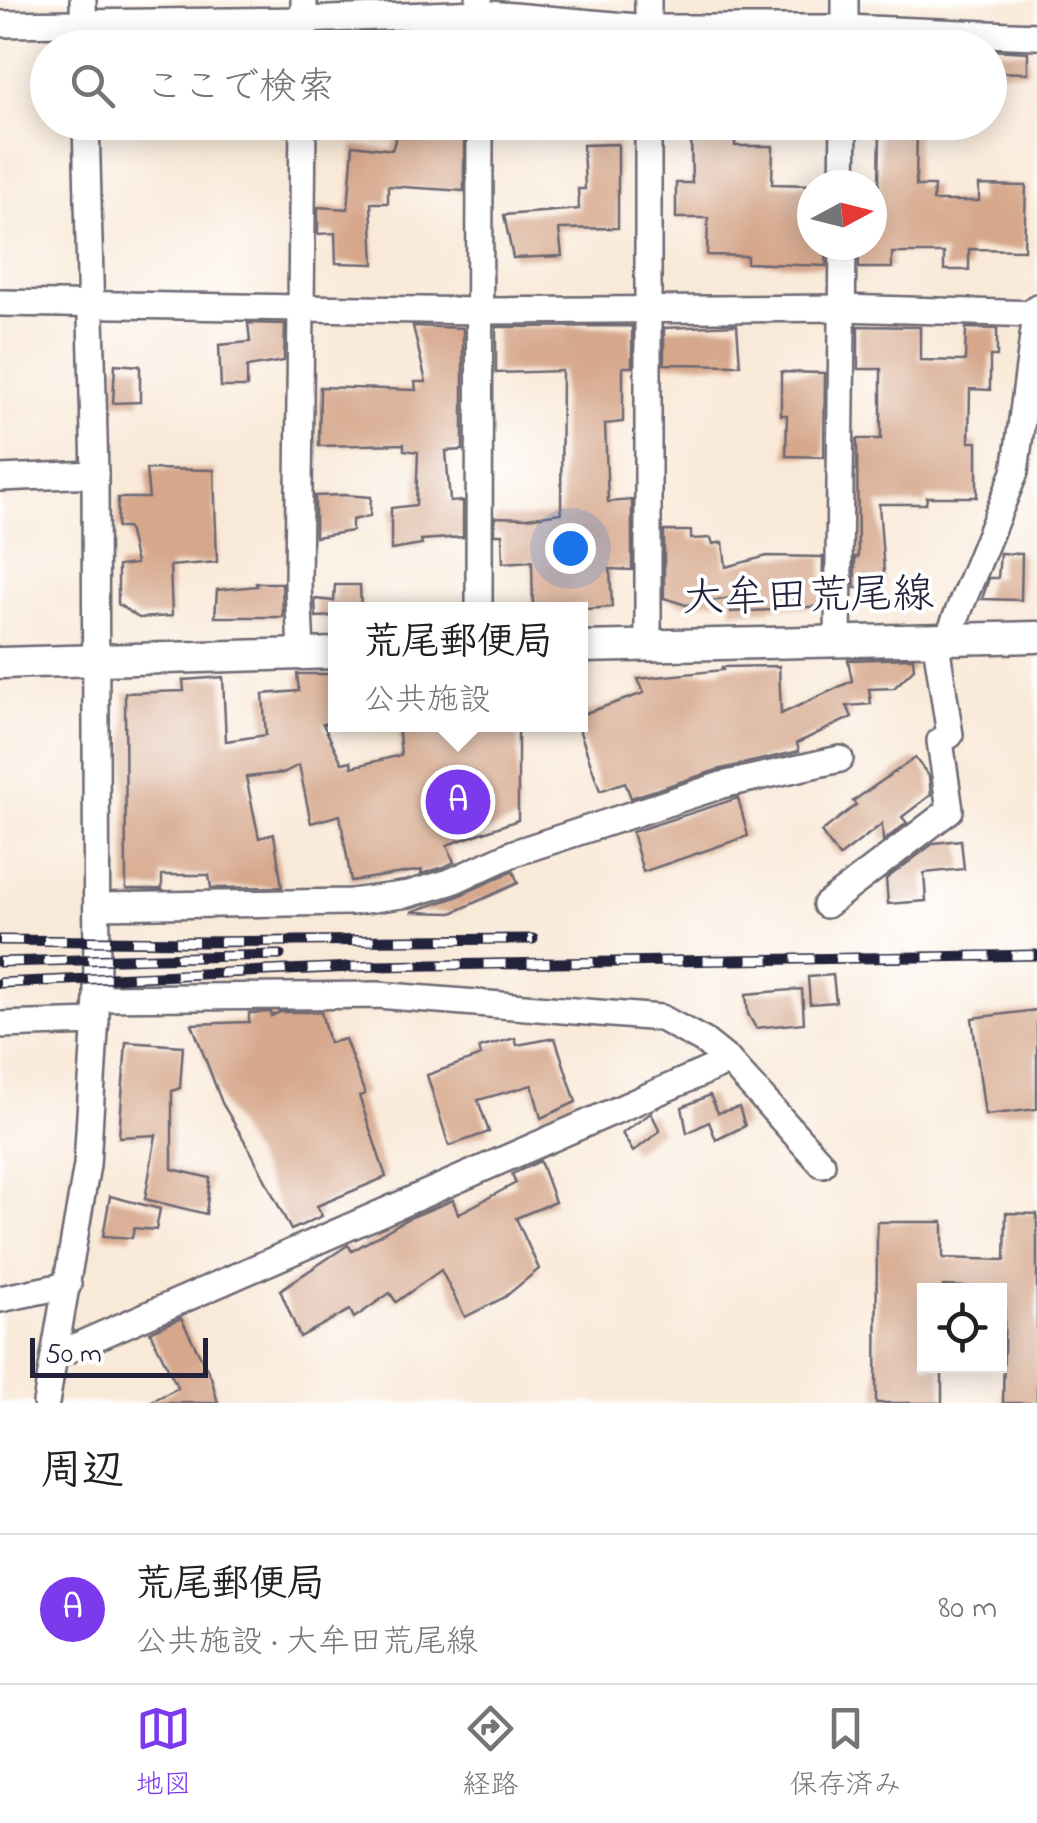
<!DOCTYPE html>
<html lang="ja">
<head>
<meta charset="utf-8">
<style>
	:root { --surface:#fff; --page:#f2f2f2; --text:#202124; --muted:#757577; --line:#e0e0e0; --accent:#7c3aed }
	body { margin:0; font-family:"Indie Flower","Klee One",sans-serif; background:var(--page); color:var(--text) }
	.controls { position:absolute; right:30px; bottom:30px; display:grid; overflow:hidden; border-radius:0px; box-shadow:0 5px 25px #0003 }
	.controls button { width:90px; height:90px; display:grid; place-items:center; padding:0; border:0; border-bottom:2px solid var(--line); background:var(--surface); color:var(--text); font:50px sans-serif }
	.compass { position:absolute; left:797px; top:170px; width:90px; height:90px; border-radius:50%; background:var(--surface); box-shadow:0 5px 25px #0003; rotate:83deg }
	.scale { position:absolute; left:30px; bottom:25px; width:178px; box-sizing:border-box; padding-left:10px; border:5px solid #22223b; border-top:0; font-size:28px; line-height:35px; white-space:nowrap; color:#22223b; -webkit-text-stroke:8px #fff; paint-order:stroke }
	.you { position:absolute; left:570px; top:548px; width:35px; height:35px; margin:-25px; border:8px solid #fff; border-radius:50%; background:#1a73e8; box-shadow:0 0 0 15px #1a73e833 }
	.badge { display:grid; place-items:center; width:65px; height:65px; border-radius:50%; background:var(--accent); color:#fff; font-size:32px; font-weight:700 }
	.pin { position:absolute; translate:-50% -50%; border:5px solid #fff; box-shadow:0 2px 10px #0006 }
	.popup { position:absolute; left:328px; top:602px; width:260px; height:130px; box-sizing:border-box; display:grid; place-content:center; border-radius:0px; background:var(--surface); filter:drop-shadow(0 2px 8px #0005); font-size:32px; white-space:nowrap; color:var(--muted) }
	.popup b { font-size:38px; color:var(--text) }
	.popup::after { content:''; position:absolute; left:50%; top:100%; margin-left:-20px; border:20px solid transparent; border-top-color:var(--surface) }
	.list { margin:0; padding:0; list-style:none }
	h2 { display:flex; justify-content:space-between; align-items:center; height:130px; margin:0; padding:0 40px; font-size:42px }
	h2 small { font-size:32px; font-weight:400; color:var(--muted) }
	.list li { display:grid; grid-template-columns:65px 1fr auto; gap:30px; align-items:center; box-sizing:border-box; height:150px; padding:0 40px; border-top:2px solid var(--line) }
	.list b { display:block; font-size:38px; white-space:nowrap }
	.list p { margin:0; font-size:32px; white-space:nowrap; color:var(--muted) }
	.list em { font-size:32px; font-style:normal; color:var(--muted) }
	.icon { flex:none; width:55px; height:55px; fill:none; stroke:currentColor; stroke-width:2; stroke-linecap:round; stroke-linejoin:round }
	.map { position:relative; flex:none; width:1037px; height:1403px; overflow:hidden }
	.search { position:absolute; background:var(--surface); box-shadow:0 5px 25px #0003; left:30px; right:30px; top:30px; height:110px; display:flex; align-items:center; gap:25px; box-sizing:border-box; padding:0 35px; border-radius:55px; color:var(--muted); font-size:38px }
	.sheet { height:280px; background:var(--surface) }
	nav { display:flex; justify-content:space-around; align-items:center; box-sizing:border-box; height:140px; border-top:2px solid var(--line); background:var(--surface); font-size:28px; color:var(--muted) }
	nav a { display:grid; justify-items:center; gap:5px }
	nav .on { color:var(--accent) }
	.map>svg:first-child { display:block }
	.building { fill:#d6a78b }
	.lines { fill:none; stroke-linecap:round; stroke-linejoin:round }
	.minor-casing { stroke:#6d6872; stroke-width:30 }
	.major-casing { stroke:#6d6872; stroke-width:35 }
	.minor { stroke:#fff; stroke-width:25 }
	.major { stroke:#fff; stroke-width:30 }
	.rail-casing { stroke:#22223b; stroke-width:11 }
	.rail { stroke:#fff; stroke-width:8; stroke-dasharray:22; stroke-linecap:butt }
	.labels { text-anchor:middle; dominant-baseline:central; stroke-width:8; stroke-linejoin:round; paint-order:stroke }
	.street-label { font-size:42px; fill:#22223b; stroke:#fff }
</style>
</head>
<body>
<div class="map">
<svg width="1037" height="1403" viewBox="0 0 1037 1403">
	<rect width="100%" height="100%" fill="#fff"/>
	<filter id="ink" filterUnits="userSpaceOnUse"><feTurbulence type="fractalNoise" baseFrequency=".01" numOctaves="2"/><feDisplacementMap in="SourceGraphic" scale="20" xChannelSelector="R" yChannelSelector="G"/><feConvolveMatrix kernelMatrix="1 2 1 2 8 2 1 2 1" color-interpolation-filters="sRGB"/></filter>
	<filter id="wash" filterUnits="userSpaceOnUse"><feTurbulence type="fractalNoise" baseFrequency=".0048" numOctaves="4" result="noise"/><feDisplacementMap in="SourceGraphic" scale="40" xChannelSelector="R" yChannelSelector="G"/><feGaussianBlur stdDeviation="2.25" result="paint"/><feColorMatrix in="noise" values="0 0 0 0 0 0 0 0 0 0 0 0 0 0 0 0 0 1.4 0 .05"/><feComposite in="paint" operator="in"/></filter>
	<g filter="url(#wash)">
		<rect width="100%" height="100%" fill="#f9e9d8"/>
		<g id="blocks">
			<g class="building">
				<polygon points="393,33 392,48 325,48 324,35"/>
				<polygon points="990,50 1028,52 1028,73 990,72"/>
				<polygon points="407,122 449,122 449,136 464,136 464,191 388,186 388,203 371,203 374,264 336,263 335,233 318,234 318,207 348,209 353,145 392,150 396,137 407,136"/>
				<polygon points="880,128 917,129 916,186 934,186 933,201 979,201 979,185 1026,186 1024,250 969,249 969,270 944,270 944,253 892,253 892,268 859,268 859,245 872,245 872,185 879,185"/>
				<polygon points="735,135 735,146 773,146 772,184 812,185 812,245 827,245 826,266 747,263 747,256 707,255 708,218 676,218 676,183 692,183 691,136"/>
				<polygon points="618,144 618,228 559,229 562,256 513,258 504,215 579,209 578,189 585,189 583,145"/>
				<polygon points="248,323 285,324 284,361 247,367 247,387 221,387 219,345 250,342"/>
				<polygon points="737,325 740,365 664,364 664,328"/>
				<polygon points="413,326 463,328 463,450 446,451 450,502 463,501 463,537 421,540 422,545 391,550 391,508 416,505 418,452 404,450 404,444 319,446 320,387 416,390 415,382 426,382"/>
				<polygon points="632,326 632,367 623,367 623,422 605,424 608,502 632,500 632,570 610,569 612,607 586,609 585,605 533,610 532,561 503,563 502,534 495,534 495,517 527,518 561,513 562,371 496,373 496,327"/>
				<polygon points="858,326 920,327 920,360 965,361 966,328 997,329 997,356 990,356 990,390 970,389 969,442 977,442 977,497 927,497 926,504 879,504 885,587 855,588 855,557 858,557 857,439 881,439 881,369 858,369"/>
				<polygon points="115,364 140,366 140,402 113,403"/>
				<polygon points="781,372 825,373 824,457 786,456 787,415 781,415"/>
				<polygon points="146,469 214,470 217,562 170,566 172,616 139,618 118,604 118,566 136,564 128,528 117,528 118,498 149,498"/>
				<polygon points="343,495 371,497 370,516 352,520 352,531 315,537 315,496"/>
				<polygon points="664,531 691,531 691,539 711,538 713,544 723,542 726,567 767,556 823,557 822,607 771,607 771,610 731,612 731,598 686,605 664,598"/>
				<polygon points="1000,553 1022,554 1021,600 982,599 989,578 998,578"/>
				<polygon points="256,583 282,583 283,617 215,617 217,590 257,586"/>
				<polygon points="335,585 360,585 361,610 336,610 336,616 316,617 315,599 334,601"/>
				<polygon points="913,658 914,669 894,688 869,689 871,704 847,706 852,717 797,743 799,751 717,770 631,798 625,782 600,791 580,732 580,715 644,693 638,679 723,670 722,667 779,666 781,714 852,681 848,660"/>
				<polygon points="297,674 336,674 336,722 323,724 342,763 351,761 352,767 401,755 398,724 518,724 518,820 447,845 454,862 444,867 421,874 422,870 351,881 340,815 311,823 299,765 283,773 246,777 259,838 274,834 282,887 211,888 209,875 162,875 162,889 126,889 125,693 184,691 183,680 223,677 226,741 266,735 263,694 299,691"/>
				<polygon points="915,758 929,776 931,795 902,817 907,823 883,841 882,824 839,857 821,832 856,805 853,801"/>
				<polygon points="738,798 748,836 643,872 632,832"/>
				<polygon points="961,840 964,869 924,873 926,901 888,904 886,879 934,843"/>
				<polygon points="513,871 518,883 452,913 411,912 456,897"/>
				<polygon points="833,975 836,1002 810,1004 808,977"/>
				<polygon points="802,989 804,1023 756,1028 748,1014 746,994"/>
				<polygon points="1037,1010 1037,1109 985,1115 972,1018"/>
				<polygon points="271,1012 271,1016 280,1012 321,1012 329,1043 345,1039 365,1094 359,1096 386,1177 317,1206 322,1216 291,1230 250,1150 222,1103 192,1024 249,1022 249,1013"/>
				<polygon points="515,1038 517,1045 555,1038 576,1102 541,1118 532,1085 478,1100 489,1132 449,1146 427,1075 481,1056 479,1048"/>
				<polygon points="126,1042 183,1046 180,1088 172,1091 172,1169 210,1178 206,1214 145,1199 156,1135 119,1137"/>
				<polygon points="710,1095 718,1113 739,1107 745,1126 716,1140 709,1122 687,1133 682,1107"/>
				<polygon points="651,1113 660,1131 633,1152 622,1133"/>
				<polygon points="540,1161 555,1202 516,1218 539,1269 505,1297 465,1317 441,1270 396,1302 390,1293 354,1318 350,1310 300,1337 280,1290 345,1247 348,1245 352,1251 407,1219 453,1200 458,1214 516,1183 512,1174"/>
				<polygon points="110,1196 160,1209 156,1230 134,1228 132,1238 103,1236"/>
				<polygon points="1006,1213 1037,1214 1037,1403 1003,1403 1005,1288 943,1286 943,1290 924,1290 924,1366 942,1366 942,1403 876,1403 877,1222 943,1222 943,1258 1005,1260"/>
				<polygon points="181,1318 211,1377 218,1403 148,1403 178,1388 150,1332"/>
			</g>
		</g>
	</g>
	<g filter="url(#ink)">
		<use href="#blocks" fill-opacity="0" stroke="#6d6872" stroke-width="2.5"/>
		<g class="lines">
			<g class="minor-casing">
				<g id="minor">
					<polyline points="83,0 84,48"/>
					<polyline points="0,24 304,20 479,13 648,28 845,28 1037,36"/>
					<polyline points="304,48 304,0"/>
					<polyline points="479,48 479,0"/>
					<polyline points="648,48 648,0"/>
					<polyline points="845,48 845,0"/>
					<polyline points="843,185 844,122"/>
					<polyline points="0,303 482,311 842,308 1037,314"/>
					<polyline points="0,478 95,474"/>
					<polyline points="479,610 480,122"/>
					<polyline points="948,637 1015,472 1037,307"/>
					<polyline points="838,640 843,245"/>
					<polyline points="648,644 648,122"/>
					<polyline points="301,653 298,584 303,122"/>
					<polyline points="826,905 950,810 940,741 950,735 935,637"/>
					<polyline points="97,906 351,902 409,894 450,882 514,853 722,785 840,759"/>
					<polyline points="97,998 377,995 661,1018 704,1041 729,1061 822,1164"/>
					<polyline points="0,1025 96,1022"/>
					<polyline points="0,1299 68,1285"/>
					<polyline points="56,1355 729,1061"/>
					<polyline points="46,1403 87,1165 97,998 95,474 86,122"/>
				</g>
			</g>
			<g class="major-casing">
				<g id="major">
					<polyline points="580,647 1037,637"/>
					<polyline points="0,663 336,653"/>
				</g>
			</g>
			<use href="#minor" class="minor"/>
			<use href="#major" class="major"/>
			<g class="rail-casing">
				<g id="rail">
					<polyline points="0,940 195,942 533,939"/>
					<polyline points="0,962 280,955"/>
					<polyline points="0,983 375,966 1037,955"/>
				</g>
			</g>
			<use href="#rail" class="rail"/>
		</g>
	</g>
	<g class="labels">
		<g class="street-label">
			<text transform="translate(808 598) rotate(-1)">大牟田荒尾線</text>
		</g>
	</g>
</svg>
<div class="controls">
<button><svg class="icon" aria-label="locate" viewBox="0 0 24 24"><circle cx="12" cy="12" r="6"/><path d="M12 2v4M12 18v4M2 12h4M18 12h4"/></svg></button>
</div>
<svg class="compass" viewBox="-18 -18 36 36"><path d="M0-13l5 13h-10z" fill="#e53935"/><path d="M0 13l5-13h-10z" fill="#757577"/></svg>
<div class="scale">50 m</div>
<div class="you"></div>
<div class="pin badge" style="left:458px;top:802px">A</div>
<div class="popup"><b>荒尾郵便局</b>公共施設</div>
<div class="search"><svg class="icon" aria-label="search" viewBox="0 0 24 24"><circle cx="10" cy="10" r="6"/><path d="M15 15l6 6"/></svg>ここで検索</div>
</div>
<section class="sheet">
<h2>周辺<small></small></h2>
<ul class="list">
<li><span class="badge">A</span><div><b>荒尾郵便局</b><p>公共施設 · 大牟田荒尾線</p></div><em>80 m</em></li>
</ul>
</section>
<nav>
<a class="on"><svg class="icon" aria-label="map" viewBox="0 0 24 24"><path d="M3 6l6-2 6 2 6-2v14l-6 2-6-2-6 2zM9 4v14M15 6v14"/></svg>地図</a>
<a><svg class="icon" aria-label="directions" viewBox="0 0 24 24"><path d="M12 3l9 9-9 9-9-9zM9 14v-3h6M13 9l2 2-2 2"/></svg>経路</a>
<a><svg class="icon" aria-label="saved" viewBox="0 0 24 24"><path d="M7 4h10v16l-5-4-5 4z"/></svg>保存済み</a>
</nav>
</body>
</html>
